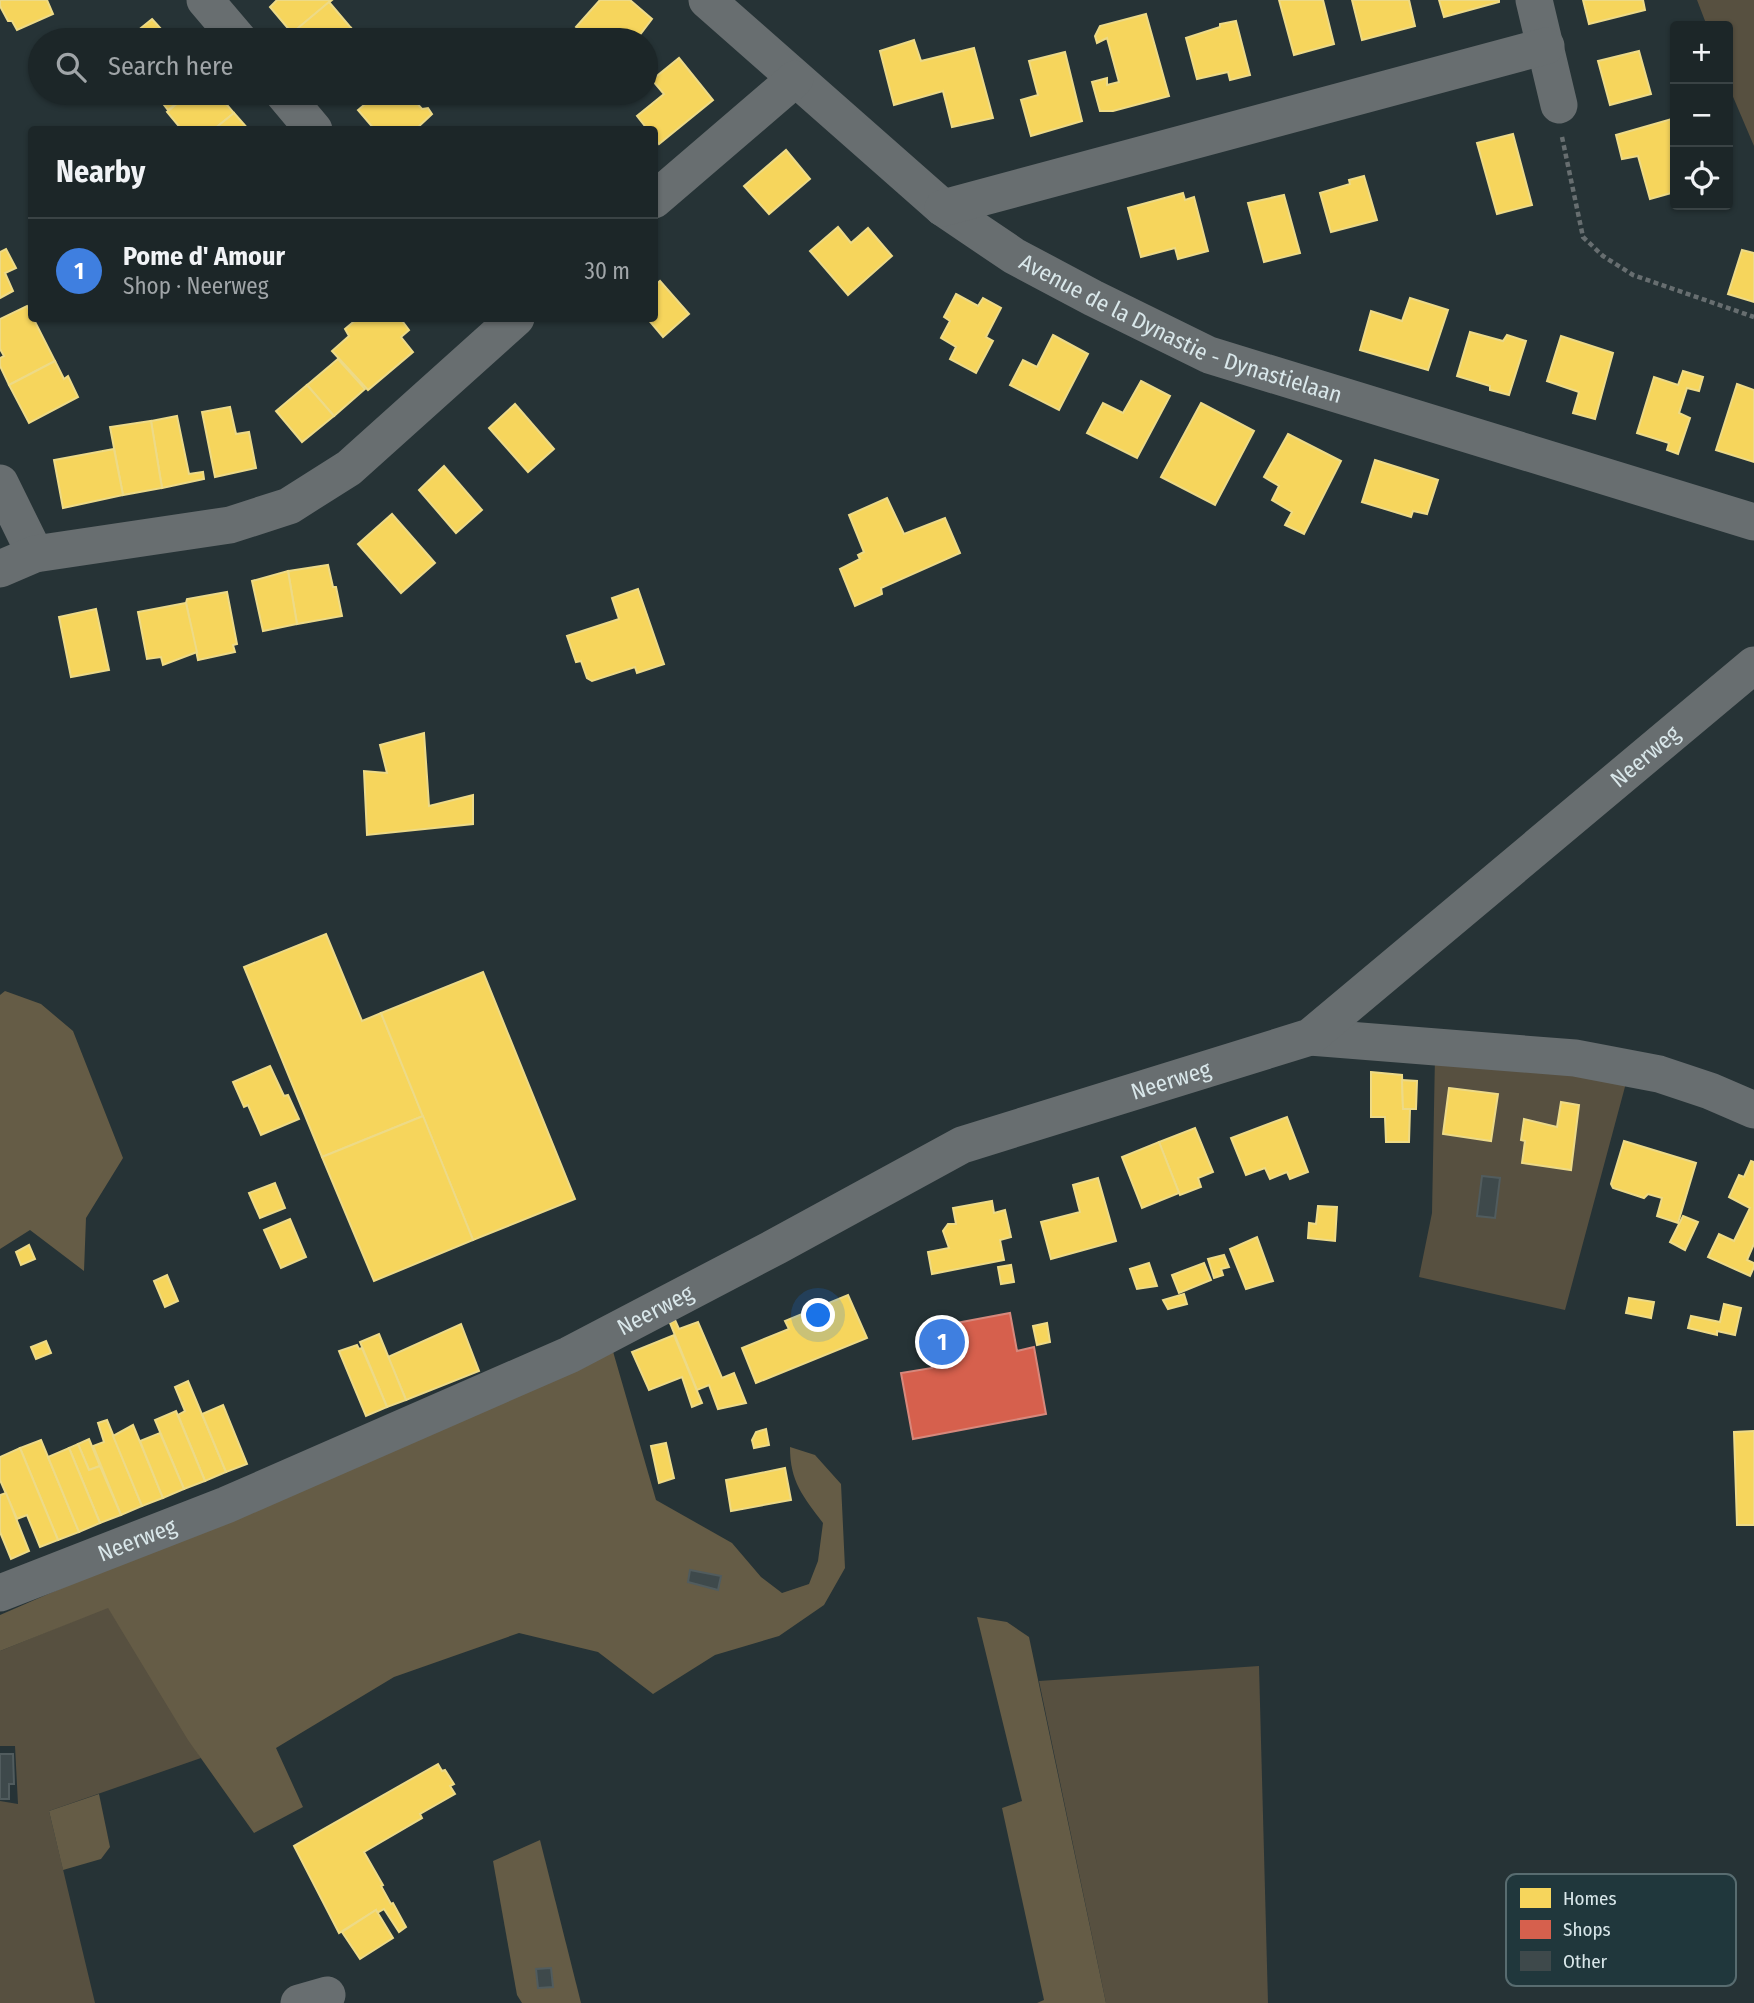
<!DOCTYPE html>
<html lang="en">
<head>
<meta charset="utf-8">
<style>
	:root { --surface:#1c2628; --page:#293234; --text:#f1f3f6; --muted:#a0a5a8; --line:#3a4345; --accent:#9aa8ab }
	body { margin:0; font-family:"Fira Sans Condensed",sans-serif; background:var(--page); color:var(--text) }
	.controls { position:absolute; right:21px; top:21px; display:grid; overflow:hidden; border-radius:7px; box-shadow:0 2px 5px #0004 }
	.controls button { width:63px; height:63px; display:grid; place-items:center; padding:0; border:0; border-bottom:2px solid var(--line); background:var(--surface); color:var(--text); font:35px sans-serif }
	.you { position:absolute; left:819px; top:1316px; width:24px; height:24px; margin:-18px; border:5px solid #fff; border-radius:50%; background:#1a73e8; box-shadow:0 0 0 10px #1a73e833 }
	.badge { display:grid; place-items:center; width:46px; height:46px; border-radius:50%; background:var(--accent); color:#fff; font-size:23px; font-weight:700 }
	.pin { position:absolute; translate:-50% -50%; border:4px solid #fff; box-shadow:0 2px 7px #0006 }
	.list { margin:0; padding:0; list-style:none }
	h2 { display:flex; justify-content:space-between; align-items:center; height:91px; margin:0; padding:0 28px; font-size:30px }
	h2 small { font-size:23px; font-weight:400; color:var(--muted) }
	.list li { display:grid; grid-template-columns:46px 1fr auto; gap:21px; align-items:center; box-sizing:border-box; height:105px; padding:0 28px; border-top:2px solid var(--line) }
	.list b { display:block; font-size:26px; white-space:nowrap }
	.list p { margin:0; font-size:23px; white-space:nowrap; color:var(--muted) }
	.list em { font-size:23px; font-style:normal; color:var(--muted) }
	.icon { flex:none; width:38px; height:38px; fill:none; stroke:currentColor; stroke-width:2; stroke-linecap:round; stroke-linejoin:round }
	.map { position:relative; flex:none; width:1754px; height:2003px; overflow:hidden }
	.search { position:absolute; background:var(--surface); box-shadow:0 2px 5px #0004; left:28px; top:28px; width:630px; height:77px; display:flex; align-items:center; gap:18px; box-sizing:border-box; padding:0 24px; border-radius:38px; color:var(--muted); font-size:26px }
	.panel { position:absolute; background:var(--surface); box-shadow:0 2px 5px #0004; left:28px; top:126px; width:630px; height:196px; border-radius:7px }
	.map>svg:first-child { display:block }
	.green { fill:#575040 }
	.forest { fill:#655c46 }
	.homes { fill:#f6d55c; stroke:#edda87; stroke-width:2 }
	.shops { fill:#d6604d; stroke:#d7887c; stroke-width:2 }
	.building { fill:#3e494b; stroke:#515c5e; stroke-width:2 }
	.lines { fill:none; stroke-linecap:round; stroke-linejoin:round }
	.path { stroke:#676e70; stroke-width:4.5; stroke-dasharray:5 3.5; stroke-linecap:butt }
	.minor { stroke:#686e70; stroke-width:37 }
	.labels { text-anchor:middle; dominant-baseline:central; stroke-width:7; stroke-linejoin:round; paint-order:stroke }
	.street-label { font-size:23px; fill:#d9e7ea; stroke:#20373c }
	.key { fill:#20373c; stroke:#586c70; stroke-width:2 }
	.key-label { font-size:19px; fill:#d9e7ea }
</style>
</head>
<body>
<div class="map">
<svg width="1754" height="2003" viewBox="0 0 1754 2003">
	<rect width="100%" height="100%" fill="#263336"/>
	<g class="green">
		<polygon points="1697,0 1754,0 1754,146 1728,85 1728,26 1707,26"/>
		<polygon points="1435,1056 1626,1083 1565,1310 1419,1277 1432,1213"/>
		<polygon points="108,1607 201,1758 49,1811 95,2003 0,2003 0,1801 18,1804 15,1746 0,1746 0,1651"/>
		<polygon points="1259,1666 1268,2003 1106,2003 1039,1681"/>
	</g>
	<g class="forest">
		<polygon points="5,991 41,1004 73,1031 123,1158 86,1218 84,1271 30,1230 0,1249 0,995"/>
		<path d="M 612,1348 L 656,1500 L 732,1543 L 761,1577 L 782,1593 L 809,1584 L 818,1561 L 823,1523 C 803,1496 790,1482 790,1447 L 815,1455 L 841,1484 L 845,1568 L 824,1605 L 779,1636 L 715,1655 L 653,1694 L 598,1652 L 519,1633 L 394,1677 L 276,1748 L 303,1807 L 254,1833 L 188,1740 L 108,1608 L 0,1651 L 0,1615 Z"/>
		<polygon points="977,1617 1007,1622 1029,1637 1106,2003 1037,2003 1044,2000 1002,1808 1022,1801"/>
		<polygon points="99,1794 110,1847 101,1859 63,1870 49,1811"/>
		<polygon points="540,1840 581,2003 522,2003 517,1995 493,1861"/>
	</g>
	<g class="homes">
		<polygon points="0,0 47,0 53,14 17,30 12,21 8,21 0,6"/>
		<polygon points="277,0 332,0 292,33 270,7"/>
		<polygon points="600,0 630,0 652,19 636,40 591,40 576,27"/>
		<polygon points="1279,0 1323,0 1334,44 1294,55"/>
		<polygon points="1352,0 1409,0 1415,26 1362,40"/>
		<polygon points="1439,0 1499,0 1499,2 1444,17"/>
		<polygon points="1583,0 1643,0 1645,10 1589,24"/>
		<polygon points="329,2 351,28 337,40 298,40 292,33"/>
		<polygon points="1146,14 1169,96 1113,111 1100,111 1092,82 1107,78 1107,85 1119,82 1107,38 1097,43 1095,36 1100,26"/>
		<polygon points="152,19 171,40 126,40"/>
		<polygon points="1236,21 1250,75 1230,80 1228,72 1197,79 1186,38 1220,27 1220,24"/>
		<polygon points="351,28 360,39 358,40 337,40"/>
		<polygon points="914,40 921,61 974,48 993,118 952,127 943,91 894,105 880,51"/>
		<polygon points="1639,51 1651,94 1610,105 1598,61"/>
		<polygon points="1065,52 1082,121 1031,136 1021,100 1038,95 1029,61"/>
		<polygon points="679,58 713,100 659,144 654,137 654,130 648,130 637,116 664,94 652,80"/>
		<polygon points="144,93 190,93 168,110 157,96 150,101"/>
		<polygon points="190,93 217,93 234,113 213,130 182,130 167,112"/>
		<polygon points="378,93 408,93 422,109 428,108 432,114 415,130 375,130 358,110"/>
		<polygon points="234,113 249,130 213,130"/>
		<polygon points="1675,118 1675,192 1650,199 1638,156 1622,159 1616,135"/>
		<polygon points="1513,134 1532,205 1497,214 1477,143"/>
		<polygon points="786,150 810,179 769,214 744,186"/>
		<polygon points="1364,176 1377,220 1331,232 1320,193 1350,184 1349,180"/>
		<polygon points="1183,193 1185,200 1194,197 1208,251 1178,259 1175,248 1141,257 1128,208"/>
		<polygon points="1284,195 1300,253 1264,262 1248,203"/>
		<polygon points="838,227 851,243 868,228 892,256 848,295 810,251"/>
		<polygon points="6,249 16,268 5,273 13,291 0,298 0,252"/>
		<polygon points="1742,250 1754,253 1754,302 1728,294"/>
		<polygon points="660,281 689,314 663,337 647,318 654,318 654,286"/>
		<polygon points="956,294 978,306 983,298 1001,308 986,337 993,341 976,373 950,359 956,347 941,338 950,321 944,317"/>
		<polygon points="1410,298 1448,310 1428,370 1360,350 1371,311 1402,321"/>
		<polygon points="27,306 55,361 9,385 0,366 0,358 4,356 0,349 0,319"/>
		<polygon points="358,318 400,318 409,330 401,337 413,352 368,390 332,351 349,336 345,329"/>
		<polygon points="1470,332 1503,341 1507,335 1526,341 1509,395 1490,390 1490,386 1457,376"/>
		<polygon points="1053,335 1088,354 1059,410 1010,385 1023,360 1037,367"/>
		<polygon points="1561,336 1613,353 1595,419 1573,413 1579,392 1547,381"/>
		<polygon points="338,359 365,389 334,416 307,385"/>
		<polygon points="55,361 64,379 68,376 78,397 29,423 9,385"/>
		<polygon points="1683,371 1703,377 1699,391 1687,388 1679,413 1690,418 1678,454 1667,450 1669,443 1637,433 1654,377 1678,385"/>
		<polygon points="1141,381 1170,396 1137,458 1087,433 1103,403 1123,413"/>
		<polygon points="1737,384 1754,390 1754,462 1716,450"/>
		<polygon points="307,385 334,416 302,442 276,411"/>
		<polygon points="1201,403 1254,431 1215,505 1161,477"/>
		<polygon points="515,404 554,449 528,472 489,428"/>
		<polygon points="230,407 236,434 249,432 256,468 215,477 202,412"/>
		<polygon points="177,416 189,474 203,472 204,479 162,488 151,421"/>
		<polygon points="151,421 162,488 123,495 110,427"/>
		<polygon points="1288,434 1341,461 1304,534 1285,525 1292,512 1272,500 1279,486 1264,477"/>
		<polygon points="114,449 123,495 63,508 54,460"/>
		<polygon points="1375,460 1438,480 1427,514 1413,511 1411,517 1362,502"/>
		<polygon points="444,466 482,510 456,533 419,490"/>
		<polygon points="887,498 904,534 945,518 960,553 881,588 882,594 855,606 840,569 860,559 858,555 864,552 849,515"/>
		<polygon points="392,514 435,563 401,593 358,544"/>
		<polygon points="328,565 333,587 336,587 342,616 297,624 288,571"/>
		<polygon points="288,571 297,624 263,631 252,581"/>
		<polygon points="638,589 664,664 637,673 635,667 592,681 587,678 581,661 576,662 567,636 619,619 612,598"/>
		<polygon points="227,592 237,644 233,645 235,652 198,660 186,603 187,599"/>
		<polygon points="186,603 197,652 163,665 161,657 147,659 138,612"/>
		<polygon points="96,609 109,670 71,677 59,617"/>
		<polygon points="424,733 429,806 473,795 473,824 367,835 364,771 387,773 380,745"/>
		<polygon points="326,934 362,1021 381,1013 423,1116 322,1157 244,967"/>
		<polygon points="483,972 575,1199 473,1240 381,1013"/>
		<polygon points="270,1066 284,1096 288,1095 299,1119 261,1135 248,1105 244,1107 233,1082"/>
		<polygon points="1371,1072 1402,1075 1403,1109 1410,1109 1409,1142 1386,1142 1385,1117 1371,1117"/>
		<polygon points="1402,1080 1417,1081 1416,1109 1403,1109"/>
		<polygon points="1449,1088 1498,1094 1491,1141 1443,1134"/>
		<polygon points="1561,1102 1579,1105 1571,1170 1522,1163 1525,1141 1521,1140 1524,1119 1557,1127"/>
		<polygon points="423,1116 473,1240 374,1281 322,1157"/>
		<polygon points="1287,1117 1308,1172 1290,1179 1287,1172 1270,1179 1265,1168 1246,1175 1231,1138"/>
		<polygon points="1195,1128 1213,1172 1198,1178 1201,1187 1180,1195 1159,1142"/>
		<polygon points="1624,1141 1696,1163 1678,1223 1657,1216 1662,1198 1648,1194 1644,1198 1613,1188 1611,1184"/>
		<polygon points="1159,1142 1179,1193 1142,1208 1122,1157"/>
		<polygon points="1751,1161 1754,1162 1754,1244 1747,1260 1754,1263 1754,1267 1750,1276 1708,1257 1719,1234 1734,1241 1750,1208 1729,1197 1739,1175 1744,1177"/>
		<polygon points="1098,1178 1116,1241 1051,1259 1041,1222 1080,1212 1073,1185"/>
		<polygon points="275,1183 285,1208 260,1218 249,1193"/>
		<polygon points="992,1201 994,1213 1005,1210 1011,1237 1000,1240 1004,1260 932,1274 928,1252 949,1248 943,1231 948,1224 956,1224 953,1208"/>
		<polygon points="1318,1206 1337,1207 1335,1241 1308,1238 1309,1223 1316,1224"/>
		<polygon points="1683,1216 1698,1222 1685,1250 1670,1242"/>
		<polygon points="290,1219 306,1257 281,1268 264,1230"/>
		<polygon points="1257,1237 1273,1281 1246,1289 1230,1249"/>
		<polygon points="29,1245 35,1259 21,1265 16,1252"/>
		<polygon points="1224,1255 1229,1267 1221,1269 1223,1275 1214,1278 1208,1259"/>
		<polygon points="1149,1263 1157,1286 1137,1289 1130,1269"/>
		<polygon points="1204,1263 1211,1280 1179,1293 1172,1275"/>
		<polygon points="1011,1265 1014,1282 1001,1284 998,1267"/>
		<polygon points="167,1275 178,1301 165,1307 154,1281"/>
		<polygon points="1184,1294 1187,1304 1168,1309 1163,1300"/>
		<polygon points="848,1295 867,1338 756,1383 742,1348 789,1329 785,1321"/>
		<polygon points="1629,1298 1654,1302 1651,1318 1626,1313"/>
		<polygon points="1724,1304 1741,1308 1735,1335 1717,1331 1717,1335 1688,1328 1691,1316 1720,1322"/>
		<polygon points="675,1320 679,1329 698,1322 722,1378 734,1373 746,1403 718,1409 709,1385 697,1390 670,1323"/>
		<polygon points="1047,1323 1050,1342 1037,1345 1033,1326"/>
		<polygon points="461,1324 479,1371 406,1400 388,1357"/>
		<polygon points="379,1334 406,1400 387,1407 360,1342"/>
		<polygon points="674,1335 702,1403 692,1407 682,1377 649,1390 632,1352"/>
		<polygon points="46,1341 51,1353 36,1359 31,1347"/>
		<polygon points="357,1345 359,1349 362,1348 387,1407 366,1416 339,1351"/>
		<polygon points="188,1381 226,1472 205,1481 178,1415 185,1411 175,1387"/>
		<polygon points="223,1405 247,1464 226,1472 202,1414"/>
		<polygon points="176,1411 205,1481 184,1489 155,1420"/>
		<polygon points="107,1420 142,1506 121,1515 93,1446 104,1442 98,1423"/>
		<polygon points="133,1425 163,1498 142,1506 113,1436"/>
		<polygon points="766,1429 769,1445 754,1448 752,1440 756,1432"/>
		<polygon points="1754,1431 1754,1525 1737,1525 1734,1432"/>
		<polygon points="160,1433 184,1489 163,1498 140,1441"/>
		<polygon points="89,1439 100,1466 89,1470 78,1444"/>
		<polygon points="41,1440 79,1532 58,1540 20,1448"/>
		<polygon points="666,1443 674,1478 659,1483 651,1446"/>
		<polygon points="78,1444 89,1470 100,1466 121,1515 100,1523 69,1448"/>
		<polygon points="20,1448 58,1540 40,1547 27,1515 17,1519 0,1480 0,1457"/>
		<polygon points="69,1448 100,1523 79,1532 48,1457"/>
		<polygon points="785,1468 791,1500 731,1511 726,1480"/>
		<polygon points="6,1493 29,1551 11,1559 0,1532 0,1495"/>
		<polygon points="438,1764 442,1771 445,1770 454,1784 450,1786 455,1794 420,1814 422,1818 364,1852 383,1885 381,1886 391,1904 393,1903 406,1927 399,1932 384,1909 377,1913 376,1910 339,1933 294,1846"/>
		<polygon points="376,1910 393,1938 360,1959 342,1932"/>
	</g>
	<polygon class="shops" points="1010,1313 1017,1351 1034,1347 1046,1414 913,1439 901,1373 932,1368 924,1329"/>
	<g class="building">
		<polygon points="1482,1176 1500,1178 1495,1218 1477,1216"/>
		<polygon points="690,1570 721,1576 718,1590 688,1582"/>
		<polygon points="0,1754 13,1754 14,1784 9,1784 9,1799 0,1799"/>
		<polygon points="551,1968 553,1987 538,1988 536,1969"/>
	</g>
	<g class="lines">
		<polyline class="path" points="1562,137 1583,237 1603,256 1633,275 1754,317"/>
		<g class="minor">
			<polyline points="205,0 239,40"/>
			<path id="s1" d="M 707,0 L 943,208 L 1014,256 L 1093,298 L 1209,355 L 1754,522"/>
			<polyline points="1534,0 1559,105"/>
			<polyline points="283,93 314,130"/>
			<polyline points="654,200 795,79"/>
			<polyline points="943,208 1546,46"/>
			<polyline points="0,483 35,554"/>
			<polyline points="0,569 35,554 230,525 289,506 349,468 516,318"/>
			<polyline points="1310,1037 1575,1058 1659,1074 1710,1091 1754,1110"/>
			<path id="s2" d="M 0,1593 L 226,1505 L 569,1355 L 777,1246 L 962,1145 L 1310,1037 L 1754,665"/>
			<polyline points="299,2003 327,1995"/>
		</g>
	</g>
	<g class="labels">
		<g class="street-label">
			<text stroke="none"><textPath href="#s1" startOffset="583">Avenue de la Dynastie - Dynastielaan</textPath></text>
			<text stroke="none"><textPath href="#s2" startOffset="1864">Neerweg</textPath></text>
			<text stroke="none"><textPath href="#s2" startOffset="1281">Neerweg</textPath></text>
			<text stroke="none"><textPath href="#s2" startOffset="714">Neerweg</textPath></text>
			<text stroke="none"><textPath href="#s2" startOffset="147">Neerweg</textPath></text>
		</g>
	</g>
	<rect x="1506" y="1874" width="230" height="112" rx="10" class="key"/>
	<rect x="1520" y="1888" width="31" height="20" fill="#f6d55c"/>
	<rect x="1520" y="1920" width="31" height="19" fill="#d6604d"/>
	<rect x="1520" y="1951" width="31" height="20" fill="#3e494b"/>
	<g class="key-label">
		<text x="1563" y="1905">Homes</text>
		<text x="1563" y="1936">Shops</text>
		<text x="1563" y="1968">Other</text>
	</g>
</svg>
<div class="controls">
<button>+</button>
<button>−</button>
<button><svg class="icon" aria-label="locate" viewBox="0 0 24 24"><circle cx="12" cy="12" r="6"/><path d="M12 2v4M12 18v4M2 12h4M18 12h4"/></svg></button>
</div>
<div class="you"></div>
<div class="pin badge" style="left:942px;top:1342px;background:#3f7fe0">1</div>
<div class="search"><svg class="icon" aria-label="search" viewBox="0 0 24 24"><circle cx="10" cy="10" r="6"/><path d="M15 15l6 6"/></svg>Search here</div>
<section class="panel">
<h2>Nearby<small></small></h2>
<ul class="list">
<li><span class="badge" style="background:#3f7fe0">1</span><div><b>Pome d' Amour</b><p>Shop · Neerweg</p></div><em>30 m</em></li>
</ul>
</section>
</div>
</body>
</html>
